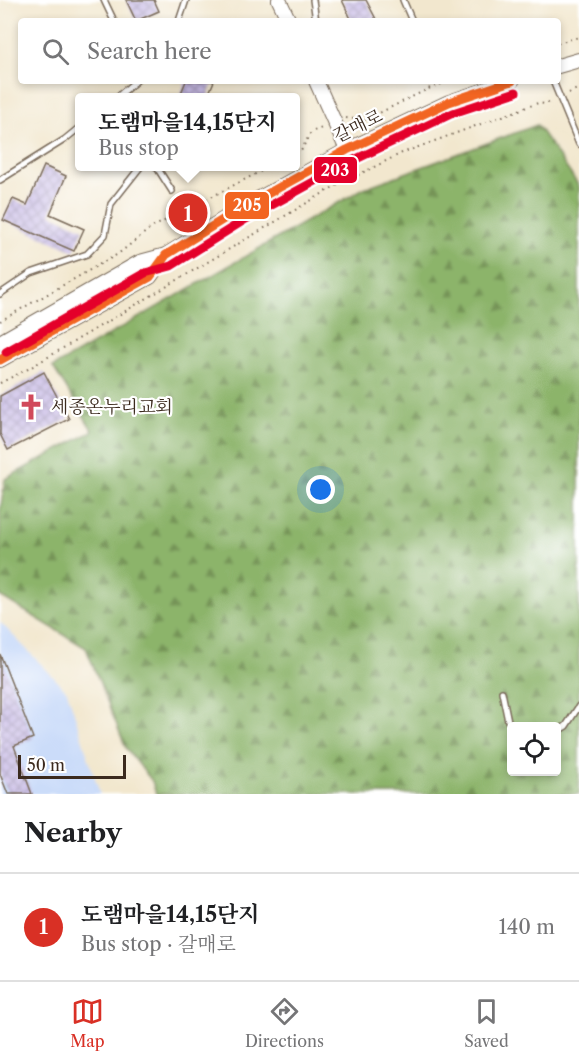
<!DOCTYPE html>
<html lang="en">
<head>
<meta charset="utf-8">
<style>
	:root { --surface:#fff; --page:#f2f2f2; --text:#202124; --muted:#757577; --line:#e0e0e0; --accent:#d93025 }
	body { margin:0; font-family:"Libre Caslon Text","Noto Serif KR",serif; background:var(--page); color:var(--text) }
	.controls { position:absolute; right:18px; bottom:18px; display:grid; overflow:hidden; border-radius:6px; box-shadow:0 3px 9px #0003 }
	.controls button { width:54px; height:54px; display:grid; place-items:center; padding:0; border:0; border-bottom:2px solid var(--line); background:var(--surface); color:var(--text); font:30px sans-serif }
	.scale { position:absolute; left:18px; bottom:15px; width:108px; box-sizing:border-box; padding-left:6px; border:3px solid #3b2a1e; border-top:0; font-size:16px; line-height:21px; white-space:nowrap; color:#3b2a1e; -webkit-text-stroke:4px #fff; paint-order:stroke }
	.you { position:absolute; left:321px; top:490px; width:21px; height:21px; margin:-15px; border:4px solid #fff; border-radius:50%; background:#1a73e8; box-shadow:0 0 0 9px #1a73e833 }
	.badge { display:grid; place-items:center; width:39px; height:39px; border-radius:50%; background:var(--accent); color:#fff; font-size:20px; font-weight:700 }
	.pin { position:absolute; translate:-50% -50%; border:3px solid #fff; box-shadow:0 2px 6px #0006 }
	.popup { position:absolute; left:75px; top:93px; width:225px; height:78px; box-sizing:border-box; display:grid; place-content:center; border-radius:6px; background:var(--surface); filter:drop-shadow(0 2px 4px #0005); font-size:20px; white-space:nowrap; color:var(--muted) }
	.popup b { font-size:22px; color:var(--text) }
	.popup::after { content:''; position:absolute; left:50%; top:100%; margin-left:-12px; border:12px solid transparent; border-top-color:var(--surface) }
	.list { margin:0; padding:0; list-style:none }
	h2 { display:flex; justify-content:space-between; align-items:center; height:78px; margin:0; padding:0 24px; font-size:26px }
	h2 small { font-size:20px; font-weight:400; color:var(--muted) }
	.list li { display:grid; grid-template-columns:39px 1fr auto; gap:18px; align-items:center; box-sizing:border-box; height:108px; padding:0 24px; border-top:2px solid var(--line) }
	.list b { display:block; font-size:22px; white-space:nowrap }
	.list p { margin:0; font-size:20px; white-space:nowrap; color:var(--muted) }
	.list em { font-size:20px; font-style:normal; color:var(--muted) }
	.icon { flex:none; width:33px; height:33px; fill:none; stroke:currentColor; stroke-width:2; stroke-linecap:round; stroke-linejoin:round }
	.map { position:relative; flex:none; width:579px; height:794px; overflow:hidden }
	.search { position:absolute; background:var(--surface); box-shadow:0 3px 9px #0003; left:18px; right:18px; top:18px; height:66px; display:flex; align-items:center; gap:15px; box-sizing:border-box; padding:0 21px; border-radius:6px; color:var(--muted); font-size:22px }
	.sheet { height:186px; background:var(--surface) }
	nav { display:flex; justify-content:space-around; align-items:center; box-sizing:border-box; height:84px; border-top:2px solid var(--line); background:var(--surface); font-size:16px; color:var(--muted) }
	nav a { display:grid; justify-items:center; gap:3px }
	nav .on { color:var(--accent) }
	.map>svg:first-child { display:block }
	.built { fill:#cbdcf9 }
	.forest { fill:url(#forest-firs); stroke:#646f44; stroke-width:1.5; fill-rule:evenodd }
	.building { fill:url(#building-cross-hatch) }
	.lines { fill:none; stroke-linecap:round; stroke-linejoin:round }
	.service-casing { stroke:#7b6c5c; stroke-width:8 }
	.tertiary-casing { stroke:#7b6c5c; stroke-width:16 }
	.path { stroke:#7b6c5c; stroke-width:2; stroke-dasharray:1.5 4.5; stroke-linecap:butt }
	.service { stroke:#fff; stroke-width:5 }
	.tertiary { stroke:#fff; stroke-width:14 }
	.bus-1-casing { stroke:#fff; stroke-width:14 }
	.bus-2-casing { stroke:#fff; stroke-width:14 }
	.bus-1 { stroke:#f26522; stroke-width:9 }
	.bus-2 { stroke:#e4002b; stroke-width:9 }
	.labels { text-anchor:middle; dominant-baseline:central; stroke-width:4.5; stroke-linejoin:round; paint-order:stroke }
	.street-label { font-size:18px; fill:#3b2a1e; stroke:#fff }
	.poi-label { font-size:18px; fill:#3b2a1e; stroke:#fff; text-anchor:start }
	.line-badge { stroke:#fff; stroke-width:2 }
	.badge-label { font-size:16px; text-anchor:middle; font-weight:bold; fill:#fff }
</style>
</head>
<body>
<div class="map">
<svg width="579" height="794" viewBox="0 0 579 794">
	<defs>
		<pattern id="forest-firs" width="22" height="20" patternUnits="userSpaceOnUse" patternTransform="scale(1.5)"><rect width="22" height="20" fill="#8cb46b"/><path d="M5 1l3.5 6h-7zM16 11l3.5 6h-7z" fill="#749357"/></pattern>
		<pattern id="building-cross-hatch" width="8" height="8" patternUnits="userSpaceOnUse" patternTransform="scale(1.5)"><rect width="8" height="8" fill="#c9bce6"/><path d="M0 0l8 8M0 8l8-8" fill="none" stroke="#a499ba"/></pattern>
	</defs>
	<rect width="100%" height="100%" fill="#fff"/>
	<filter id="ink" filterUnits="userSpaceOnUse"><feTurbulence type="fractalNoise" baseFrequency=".0167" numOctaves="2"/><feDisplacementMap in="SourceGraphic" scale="12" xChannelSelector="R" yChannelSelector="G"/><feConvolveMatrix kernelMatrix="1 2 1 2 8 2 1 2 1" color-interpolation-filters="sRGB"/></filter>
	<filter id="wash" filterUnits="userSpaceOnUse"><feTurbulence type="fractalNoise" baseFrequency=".008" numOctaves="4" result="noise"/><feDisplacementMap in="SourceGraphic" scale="24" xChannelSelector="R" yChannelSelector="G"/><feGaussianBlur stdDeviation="1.35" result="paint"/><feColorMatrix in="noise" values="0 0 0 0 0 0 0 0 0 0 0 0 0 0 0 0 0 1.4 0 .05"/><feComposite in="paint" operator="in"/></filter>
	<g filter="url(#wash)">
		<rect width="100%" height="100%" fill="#f2e7ce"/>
		<polygon class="built" points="0,622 67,691 100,794 0,794"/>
		<path class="forest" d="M 537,125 L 579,186 L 579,794 L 156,794 L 152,781 L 126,748 L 86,648 L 0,596 L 0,511 L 5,479 L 93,431 L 53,367 L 364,188 ZM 512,726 L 556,726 L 556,772 L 512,772 Z"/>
		<g id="blocks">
			<g class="building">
				<polygon points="126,0 154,0 159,11 136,21"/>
				<polygon points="342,0 366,0 377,21 352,21"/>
				<polygon points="186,81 214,81 207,98 179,98"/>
				<polygon points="44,166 66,176 50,214 84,229 74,251 3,220 13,199 27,205"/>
				<polygon points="44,372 69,419 8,450 0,434 0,396"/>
				<polygon points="0,654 33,738 14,746 32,794 8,794 0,774"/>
			</g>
		</g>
	</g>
	<g filter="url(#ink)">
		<use href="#blocks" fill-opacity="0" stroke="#7b6c5c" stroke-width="1.5"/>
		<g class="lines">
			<g class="service-casing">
				<g id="service">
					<polyline points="104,0 114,21"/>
					<polyline points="313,0 316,21"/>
					<polyline points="403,0 412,21"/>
					<polyline points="179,21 186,0"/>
					<polyline points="553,81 579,144"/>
					<polyline points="116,98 136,81"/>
					<polyline points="156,166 172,191"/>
					<polyline points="0,180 64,140 80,127"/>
					<polyline points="0,294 31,273 87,254 105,235 111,204 141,166"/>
					<polyline points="502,692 508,721 512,726"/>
					<polyline points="556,732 566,726 579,706"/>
				</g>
			</g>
			<g class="tertiary-casing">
				<g id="tertiary">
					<polyline points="279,0 289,21"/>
					<polyline points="558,66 579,60"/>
					<polyline points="316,81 347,150"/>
					<polyline points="0,342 140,262 166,255 240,209 347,150 449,102 512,81"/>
					<polyline points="0,360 150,277 166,255"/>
				</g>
			</g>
			<g class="path">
				<polyline points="558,43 579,37"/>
				<polyline points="569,93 579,88"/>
				<polyline points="346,118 365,120 428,89 449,81"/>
				<polyline points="296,153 301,151 311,132 322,128"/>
				<polyline points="0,321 118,254 151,228 271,166"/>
				<polyline points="0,383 28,369 332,188 402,153 538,103 545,104 550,102"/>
			</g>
			<use href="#service" class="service"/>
			<use href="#tertiary" class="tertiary"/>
			<g class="bus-1-casing">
				<polyline id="bus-1" points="0,360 150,277 166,255 240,209 347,150 449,102 512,81"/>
			</g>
			<g class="bus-2-casing">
				<polyline id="bus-2" points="6,352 145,273 171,266 246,219 352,161 453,113 516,92"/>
			</g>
			<use href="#bus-1" class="bus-1"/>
			<use href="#bus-2" class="bus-2"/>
		</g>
	</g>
	<defs>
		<g id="church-bare" transform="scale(2.07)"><path d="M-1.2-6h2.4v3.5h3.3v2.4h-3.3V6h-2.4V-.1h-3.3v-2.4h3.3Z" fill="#d1495b" stroke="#fff" stroke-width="2.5" paint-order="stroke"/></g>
	</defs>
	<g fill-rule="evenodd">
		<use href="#church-bare" x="31" y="407"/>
	</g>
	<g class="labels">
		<g class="street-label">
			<text transform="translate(358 126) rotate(-26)">갈매로</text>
		</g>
		<g class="poi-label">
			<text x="51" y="407">세종온누리교회</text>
		</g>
	</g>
	<g class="line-badge">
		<rect x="313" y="156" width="45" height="28" rx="6" fill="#e4002b"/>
		<rect x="224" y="191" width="46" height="29" rx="6" fill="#f26522"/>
	</g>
	<g class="badge-label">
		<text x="335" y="176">203</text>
		<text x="247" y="211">205</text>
	</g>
</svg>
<div class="controls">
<button><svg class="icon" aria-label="locate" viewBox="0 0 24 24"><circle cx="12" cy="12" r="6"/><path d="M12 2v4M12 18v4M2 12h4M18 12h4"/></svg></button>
</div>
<div class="scale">50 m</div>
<div class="you"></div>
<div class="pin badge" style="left:188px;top:213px">1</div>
<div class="popup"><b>도램마을14,15단지</b>Bus stop</div>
<div class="search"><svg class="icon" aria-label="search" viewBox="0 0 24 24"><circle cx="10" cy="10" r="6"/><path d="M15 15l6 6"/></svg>Search here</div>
</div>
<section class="sheet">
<h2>Nearby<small></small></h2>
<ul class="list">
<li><span class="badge">1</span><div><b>도램마을14,15단지</b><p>Bus stop · 갈매로</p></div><em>140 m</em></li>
</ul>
</section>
<nav>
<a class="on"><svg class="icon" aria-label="map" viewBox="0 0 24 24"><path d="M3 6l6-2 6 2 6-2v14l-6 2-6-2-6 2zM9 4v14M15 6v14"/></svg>Map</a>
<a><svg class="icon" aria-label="directions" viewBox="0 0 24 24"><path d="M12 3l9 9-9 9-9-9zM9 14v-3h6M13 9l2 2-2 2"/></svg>Directions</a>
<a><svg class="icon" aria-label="saved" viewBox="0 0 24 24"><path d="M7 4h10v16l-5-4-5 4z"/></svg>Saved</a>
</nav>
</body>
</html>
